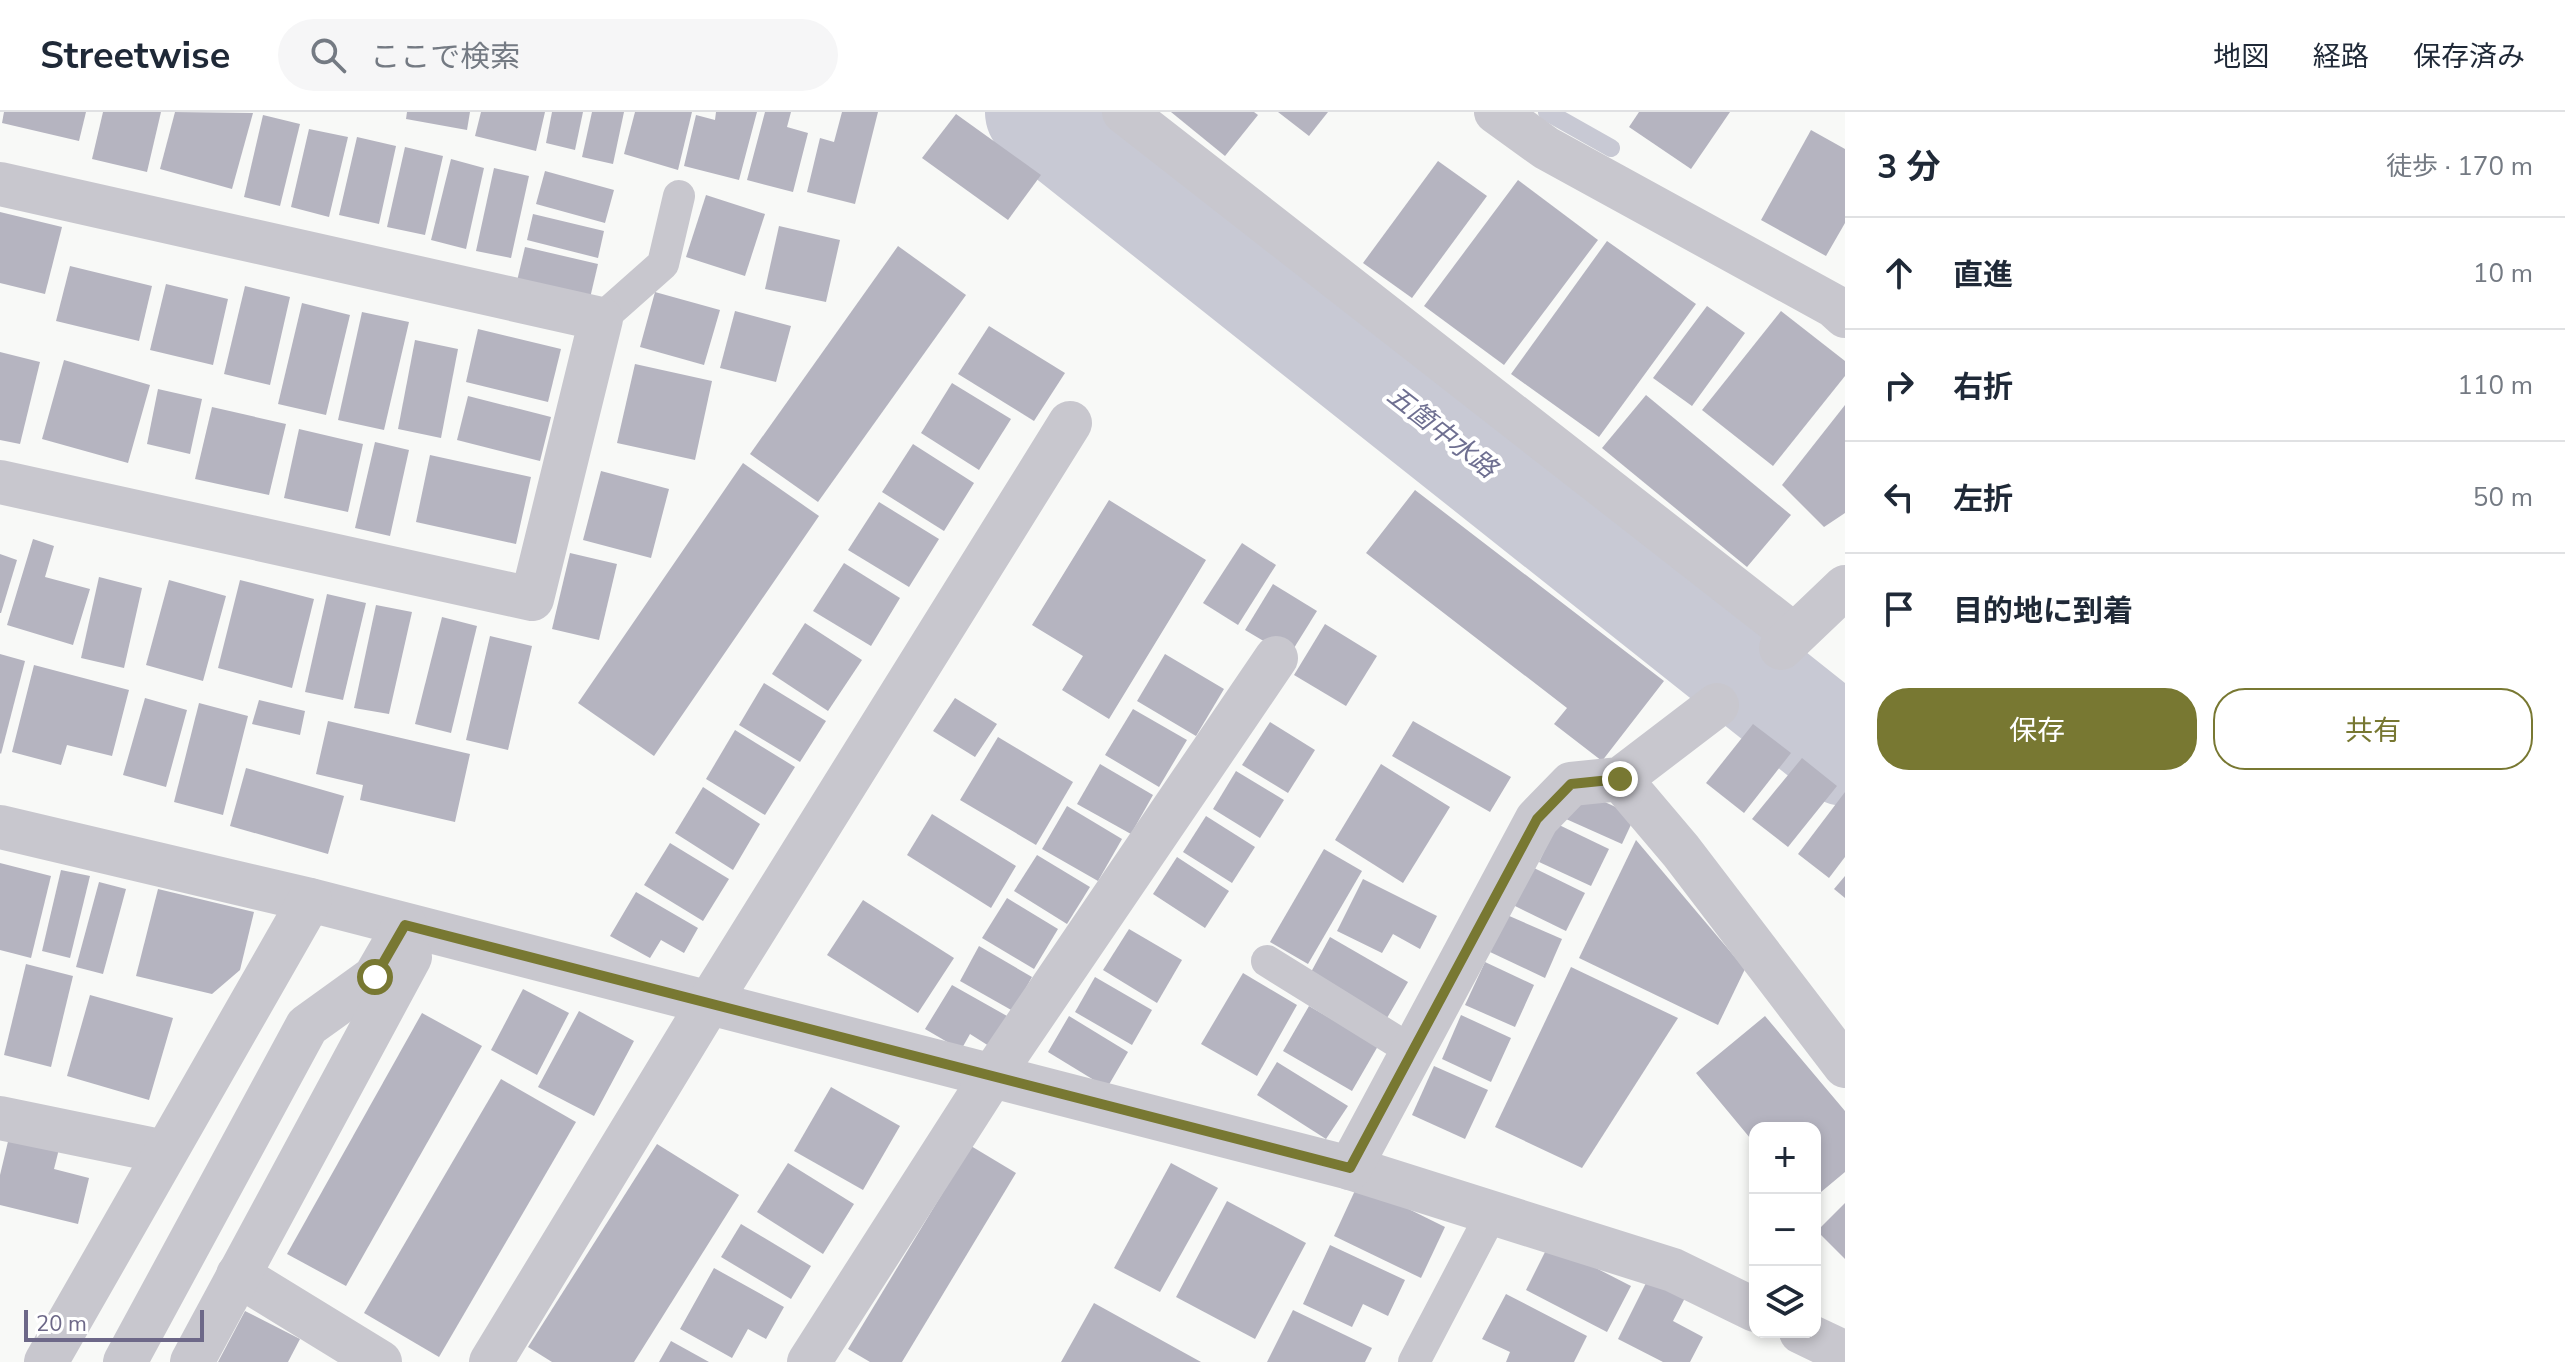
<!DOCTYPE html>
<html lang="ja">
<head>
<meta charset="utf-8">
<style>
	:root { --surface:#fff; --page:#f6f6f7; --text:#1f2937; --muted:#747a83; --line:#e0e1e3; --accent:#787832 }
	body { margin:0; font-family:"Nunito Sans","Noto Sans JP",sans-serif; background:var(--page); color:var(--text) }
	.controls { position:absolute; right:24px; bottom:24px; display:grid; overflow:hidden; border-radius:16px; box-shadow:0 4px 12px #0003 }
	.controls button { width:72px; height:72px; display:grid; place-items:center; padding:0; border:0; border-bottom:2px solid var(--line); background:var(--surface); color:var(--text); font:40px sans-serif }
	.scale { position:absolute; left:24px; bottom:20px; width:180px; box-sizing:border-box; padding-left:8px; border:4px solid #6d6888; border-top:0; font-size:22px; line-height:28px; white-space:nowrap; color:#6d6888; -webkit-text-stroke:6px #fff; paint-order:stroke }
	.stop { position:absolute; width:24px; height:24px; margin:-18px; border:6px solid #787832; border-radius:50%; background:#fff }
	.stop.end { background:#787832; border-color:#fff; box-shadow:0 2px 8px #0008 }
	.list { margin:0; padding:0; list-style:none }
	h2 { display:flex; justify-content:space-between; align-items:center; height:104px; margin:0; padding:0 32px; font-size:34px }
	h2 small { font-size:26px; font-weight:400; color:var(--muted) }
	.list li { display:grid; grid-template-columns:52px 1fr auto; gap:24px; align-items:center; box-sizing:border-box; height:112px; padding:0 32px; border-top:2px solid var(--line) }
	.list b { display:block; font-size:30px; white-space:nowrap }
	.list em { font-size:26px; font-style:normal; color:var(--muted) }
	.actions { display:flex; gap:16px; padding:24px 32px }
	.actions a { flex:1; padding:18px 0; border:2px solid var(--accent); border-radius:32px; text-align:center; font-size:28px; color:var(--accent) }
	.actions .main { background:var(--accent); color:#fff }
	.icon { flex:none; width:44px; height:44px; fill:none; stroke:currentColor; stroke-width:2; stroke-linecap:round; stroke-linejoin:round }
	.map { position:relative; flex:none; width:1845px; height:1250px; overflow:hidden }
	header { display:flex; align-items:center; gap:48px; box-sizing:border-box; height:112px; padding:0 40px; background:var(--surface); border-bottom:2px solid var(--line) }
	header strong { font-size:38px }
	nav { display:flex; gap:44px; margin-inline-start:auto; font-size:28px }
	.search { width:560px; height:72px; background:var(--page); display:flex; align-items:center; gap:20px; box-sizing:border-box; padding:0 28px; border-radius:44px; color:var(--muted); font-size:30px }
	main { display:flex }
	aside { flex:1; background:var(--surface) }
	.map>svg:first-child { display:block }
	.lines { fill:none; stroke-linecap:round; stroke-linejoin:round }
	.stream { stroke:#c8c9d4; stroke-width:18 }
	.river { stroke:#c8c9d4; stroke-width:108 }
	.building { fill:#b5b4c0 }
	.lane { stroke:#c8c7ce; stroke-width:32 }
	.street { stroke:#c8c7ce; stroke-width:44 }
	.route { stroke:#787832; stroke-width:10 }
	.labels { text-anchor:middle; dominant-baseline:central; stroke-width:8; stroke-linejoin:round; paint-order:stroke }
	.water-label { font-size:26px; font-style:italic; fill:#6f7091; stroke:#fff }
</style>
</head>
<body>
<header>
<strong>Streetwise</strong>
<div class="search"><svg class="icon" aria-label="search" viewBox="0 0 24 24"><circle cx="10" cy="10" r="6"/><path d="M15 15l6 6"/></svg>ここで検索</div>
<nav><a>地図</a><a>経路</a><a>保存済み</a></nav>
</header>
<main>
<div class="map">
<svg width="1845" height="1250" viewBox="0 0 1845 1250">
	<rect width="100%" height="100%" fill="#f8f9f7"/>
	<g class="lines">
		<polyline class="stream" points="1547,0 1611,36"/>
		<polyline class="river" points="1039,0 1845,640"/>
	</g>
	<g class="building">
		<polygon points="4,0 86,0 79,29 2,11"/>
		<polygon points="103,0 161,0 147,60 92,47"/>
		<polygon points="175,0 253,1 232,77 160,57"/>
		<polygon points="407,0 470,0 467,18 406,7"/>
		<polygon points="481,0 545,0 536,39 475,24"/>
		<polygon points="552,0 583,0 575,38 546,31"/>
		<polygon points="592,0 624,0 613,52 582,45"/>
		<polygon points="635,0 692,0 678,58 624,42"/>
		<polygon points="716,0 757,0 739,68 684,54 696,3 715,8"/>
		<polygon points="765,0 791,0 787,15 808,21 793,80 747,68"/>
		<polygon points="842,0 878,0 855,92 807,80 820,26 834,30"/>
		<polygon points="1171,0 1254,0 1258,3 1225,44"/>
		<polygon points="1278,0 1328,0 1309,24"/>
		<polygon points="1639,0 1730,0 1691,57 1629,15"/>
		<polygon points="956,2 1041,63 1008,108 922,46"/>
		<polygon points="263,3 300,12 280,94 244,85"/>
		<polygon points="309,17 348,25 329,105 291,95"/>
		<polygon points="1811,18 1845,37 1845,111 1826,144 1761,108"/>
		<polygon points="357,25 396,34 379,112 339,103"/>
		<polygon points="405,35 443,44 425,123 387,115"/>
		<polygon points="451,47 484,56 466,137 431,128"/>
		<polygon points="1438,49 1487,84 1412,186 1363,151"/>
		<polygon points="494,56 529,64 511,146 476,139"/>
		<polygon points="545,59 614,78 605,111 536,92"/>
		<polygon points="1518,68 1598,128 1504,253 1424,194"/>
		<polygon points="706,83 765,102 745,164 686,145"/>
		<polygon points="0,100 62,115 45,182 0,171"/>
		<polygon points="533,102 604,119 598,146 527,128"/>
		<polygon points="779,114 840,128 826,190 765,177"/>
		<polygon points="1607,129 1696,192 1599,325 1511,262"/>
		<polygon points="898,134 966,183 818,390 750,342"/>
		<polygon points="525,135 598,152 590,186 517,169"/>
		<polygon points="70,154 152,174 139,229 56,209"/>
		<polygon points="166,172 228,187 213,253 150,238"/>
		<polygon points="245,174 290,185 270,273 224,262"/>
		<polygon points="655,180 720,198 704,253 640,235"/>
		<polygon points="302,191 350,203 326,303 278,292"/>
		<polygon points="1707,194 1745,221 1692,294 1653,266"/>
		<polygon points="735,199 791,214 776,270 720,256"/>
		<polygon points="1781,199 1845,249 1845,264 1773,354 1702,298"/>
		<polygon points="362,200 409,210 384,318 338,308"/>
		<polygon points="989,214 1065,261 1034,309 958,262"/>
		<polygon points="478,217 561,237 548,290 466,270"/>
		<polygon points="415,228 458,237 441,326 398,317"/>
		<polygon points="0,240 40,250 20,332 0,328"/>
		<polygon points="64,248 150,273 128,351 42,327"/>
		<polygon points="635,252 712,269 695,348 617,331"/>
		<polygon points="952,271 1011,307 979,358 921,321"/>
		<polygon points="158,277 202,287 190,342 147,332"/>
		<polygon points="1646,283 1791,403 1747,455 1602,336"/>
		<polygon points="468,284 551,305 540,349 457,328"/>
		<polygon points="1845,293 1845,401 1824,415 1782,373"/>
		<polygon points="212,295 286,312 269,383 195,367"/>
		<polygon points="299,317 363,332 348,400 284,386"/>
		<polygon points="375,330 409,338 390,424 355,416"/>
		<polygon points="913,332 974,371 944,419 882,380"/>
		<polygon points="430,343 531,365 516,432 416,410"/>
		<polygon points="743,351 819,404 654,644 578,591"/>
		<polygon points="601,359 669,377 651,446 583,428"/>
		<polygon points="1415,378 1664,569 1602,649 1554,612 1567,596 1366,441"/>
		<polygon points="1109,388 1206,448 1109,607 1062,578 1083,544 1032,513"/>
		<polygon points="879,390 939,427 909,475 848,438"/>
		<polygon points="33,427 54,434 45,465 90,477 73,533 7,513"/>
		<polygon points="1242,431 1276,453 1238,513 1203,491"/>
		<polygon points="570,441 617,452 599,528 552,517"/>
		<polygon points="0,442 17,448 1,501 0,501"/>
		<polygon points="844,451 900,486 871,534 813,499"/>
		<polygon points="99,465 142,476 124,556 81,546"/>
		<polygon points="169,468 226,484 203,569 146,553"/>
		<polygon points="240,468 314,487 292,576 218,556"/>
		<polygon points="1273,472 1317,499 1289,544 1245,518"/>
		<polygon points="327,482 366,491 343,588 305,580"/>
		<polygon points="376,493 412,500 389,602 354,596"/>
		<polygon points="442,505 477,514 451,621 415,612"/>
		<polygon points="805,511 862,548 828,599 772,562"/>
		<polygon points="1325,512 1377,544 1346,594 1294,563"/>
		<polygon points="490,524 532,534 508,638 466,628"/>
		<polygon points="0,542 25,549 1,642 0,641"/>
		<polygon points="1165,542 1224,577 1196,624 1137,589"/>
		<polygon points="34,553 129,578 112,644 67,633 61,653 12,640"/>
		<polygon points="764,571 826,609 800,650 739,613"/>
		<polygon points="145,586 187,598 166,675 123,663"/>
		<polygon points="955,586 997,612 975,645 933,619"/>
		<polygon points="259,588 305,599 300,623 252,612"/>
		<polygon points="199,591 248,604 223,703 174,690"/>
		<polygon points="1133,597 1187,628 1159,675 1105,643"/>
		<polygon points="328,609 470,642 455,710 360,688 363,673 316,662"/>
		<polygon points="1413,609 1511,665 1490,700 1392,644"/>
		<polygon points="1270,610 1315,638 1288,681 1242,653"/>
		<polygon points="1753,612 1791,641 1744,701 1706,671"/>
		<polygon points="735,618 795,655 765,703 706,667"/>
		<polygon points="998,625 1073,670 1036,733 960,688"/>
		<polygon points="1802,646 1837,674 1788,735 1752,707"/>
		<polygon points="1100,652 1153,683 1131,722 1077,692"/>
		<polygon points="1381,652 1450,695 1403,771 1335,728"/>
		<polygon points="246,656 344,684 328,742 230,714"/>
		<polygon points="1236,659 1284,688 1260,726 1213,697"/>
		<polygon points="703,675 760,712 733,758 675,721"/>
		<polygon points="1579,678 1635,704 1622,732 1566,707"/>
		<polygon points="1845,680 1845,745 1829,766 1798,742"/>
		<polygon points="1067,694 1122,727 1098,769 1042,737"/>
		<polygon points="932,702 1016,754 991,796 907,743"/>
		<polygon points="1206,704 1255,735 1232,771 1183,740"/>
		<polygon points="1557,712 1609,737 1591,774 1539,750"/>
		<polygon points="1636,728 1745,857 1718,913 1579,846"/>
		<polygon points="670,731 729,767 703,809 644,773"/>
		<polygon points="1324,737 1362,759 1308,852 1270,830"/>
		<polygon points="1037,743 1090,775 1067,812 1014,779"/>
		<polygon points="1177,745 1229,779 1205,816 1153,782"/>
		<polygon points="0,751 51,764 31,846 0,838"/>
		<polygon points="1532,755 1585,781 1566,819 1513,793"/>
		<polygon points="61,758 90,764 70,846 42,839"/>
		<polygon points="1845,764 1845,786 1834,777"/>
		<polygon points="1363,767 1437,804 1420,837 1393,822 1382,841 1337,819"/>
		<polygon points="99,770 126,777 103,862 76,855"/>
		<polygon points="158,777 254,800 240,858 212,882 136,864"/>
		<polygon points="636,780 698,816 684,841 661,828 650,846 610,824"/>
		<polygon points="1007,786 1058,817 1034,857 982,826"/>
		<polygon points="863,788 954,846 918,901 827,843"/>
		<polygon points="1507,803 1562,827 1545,866 1490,840"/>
		<polygon points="1129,817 1182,848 1157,891 1103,858"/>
		<polygon points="1330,825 1408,870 1387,906 1310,862"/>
		<polygon points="979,834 1032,865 1013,899 960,869"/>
		<polygon points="1485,850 1534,873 1515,915 1465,893"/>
		<polygon points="26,852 73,864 51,955 4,943"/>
		<polygon points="1571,855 1678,906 1582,1056 1495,1015"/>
		<polygon points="1243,861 1297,893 1257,964 1201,932"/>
		<polygon points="1095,865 1152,898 1132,933 1075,900"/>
		<polygon points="952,873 1007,904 989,934 970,922 961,938 925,917"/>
		<polygon points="523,877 569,901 537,963 491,938"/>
		<polygon points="90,883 173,906 149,988 67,964"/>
		<polygon points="1309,894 1378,934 1352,979 1283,939"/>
		<polygon points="579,899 634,929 594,1004 538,975"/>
		<polygon points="422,901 482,934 346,1174 287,1142"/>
		<polygon points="1461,903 1511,926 1491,970 1442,947"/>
		<polygon points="1069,904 1128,940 1107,976 1048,940"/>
		<polygon points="1765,904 1845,999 1845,1060 1815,1085 1815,1016 1755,1016 1755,1032 1696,961"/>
		<polygon points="1277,950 1348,994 1326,1027 1257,983"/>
		<polygon points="1434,954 1488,978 1465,1027 1412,1003"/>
		<polygon points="501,967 576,1010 439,1245 364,1201"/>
		<polygon points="831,975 900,1014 863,1078 794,1039"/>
		<polygon points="10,1021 60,1033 54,1057 89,1066 78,1112 0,1093 0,1063"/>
		<polygon points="657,1032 739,1083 634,1250 552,1250 528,1235"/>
		<polygon points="971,1034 1016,1061 902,1250 870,1250 848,1237"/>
		<polygon points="788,1051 854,1092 823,1142 757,1100"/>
		<polygon points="1171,1051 1218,1076 1160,1180 1114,1156"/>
		<polygon points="1358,1072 1445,1115 1421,1166 1334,1124"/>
		<polygon points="1227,1089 1306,1131 1255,1227 1176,1185"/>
		<polygon points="1845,1091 1845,1147 1817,1119"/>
		<polygon points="741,1112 811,1154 791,1187 721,1145"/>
		<polygon points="1549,1132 1631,1174 1607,1220 1526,1178"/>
		<polygon points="1330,1133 1405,1168 1388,1204 1363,1192 1352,1215 1303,1192"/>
		<polygon points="714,1156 784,1195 766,1227 748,1217 732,1246 680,1217"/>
		<polygon points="1649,1165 1686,1184 1673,1209 1703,1225 1690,1250 1663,1250 1618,1227"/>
		<polygon points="1506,1182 1587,1224 1574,1250 1506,1250 1510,1240 1482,1227"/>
		<polygon points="1094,1191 1201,1250 1061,1250"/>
		<polygon points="1293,1198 1372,1236 1365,1250 1267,1250"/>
		<polygon points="245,1199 300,1227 288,1250 218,1250"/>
		<polygon points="671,1229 709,1250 659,1250"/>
	</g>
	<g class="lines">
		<g class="lane">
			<polyline points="601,207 663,152 679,84"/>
			<polyline points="1267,849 1412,939"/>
			<polyline points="1414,1250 1492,1101"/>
		</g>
		<g class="street">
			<polyline points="1124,0 1794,523"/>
			<polyline points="1496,0 1546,36 1834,194 1845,204"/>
			<polyline points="0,72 601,207 532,487 0,370"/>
			<polyline points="1781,536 1845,475"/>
			<polyline points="1620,667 1681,739 1845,954"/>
			<polyline points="0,715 310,788 1350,1056 1673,1158 1755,1198"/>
			<polyline points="0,1006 165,1040"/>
			<polyline points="1350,1056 1537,707 1571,672 1620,667 1717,593"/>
			<polyline points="238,1163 380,1250"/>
			<polyline points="1801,1220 1845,1241"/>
			<polyline points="46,1250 310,788"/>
			<polyline points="125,1250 307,914 375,865 405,813"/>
			<polyline points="192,1250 410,845"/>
			<polyline points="491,1250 709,891 1070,311"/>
			<polyline points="809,1250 992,964 1276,546"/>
		</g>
	</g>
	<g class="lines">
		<polyline class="route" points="375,865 405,813 1350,1056 1537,707 1571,672 1620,667"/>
	</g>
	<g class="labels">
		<g class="water-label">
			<text transform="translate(1442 320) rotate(38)">五箇中水路</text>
		</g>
	</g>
</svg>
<div class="controls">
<button>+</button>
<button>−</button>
<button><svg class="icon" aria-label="layers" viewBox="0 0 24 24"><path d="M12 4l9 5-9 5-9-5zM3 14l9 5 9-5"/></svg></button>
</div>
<div class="scale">20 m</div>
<div class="stop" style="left:375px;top:865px"></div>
<div class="stop end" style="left:1620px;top:667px"></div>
</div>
<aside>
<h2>3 分<small>徒歩 · 170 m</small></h2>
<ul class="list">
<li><svg class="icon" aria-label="ahead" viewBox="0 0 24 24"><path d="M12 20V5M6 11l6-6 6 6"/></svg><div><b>直進</b></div><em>10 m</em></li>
<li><svg class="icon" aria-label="right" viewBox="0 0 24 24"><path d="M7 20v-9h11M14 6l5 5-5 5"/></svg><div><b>右折</b></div><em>110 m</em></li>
<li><svg class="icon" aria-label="left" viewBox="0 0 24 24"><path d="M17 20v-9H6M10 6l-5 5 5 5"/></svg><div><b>左折</b></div><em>50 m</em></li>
<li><svg class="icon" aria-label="arrive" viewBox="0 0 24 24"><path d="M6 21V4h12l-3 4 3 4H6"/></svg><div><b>目的地に到着</b></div></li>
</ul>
<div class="actions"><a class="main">保存</a><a>共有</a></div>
</aside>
</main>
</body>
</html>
